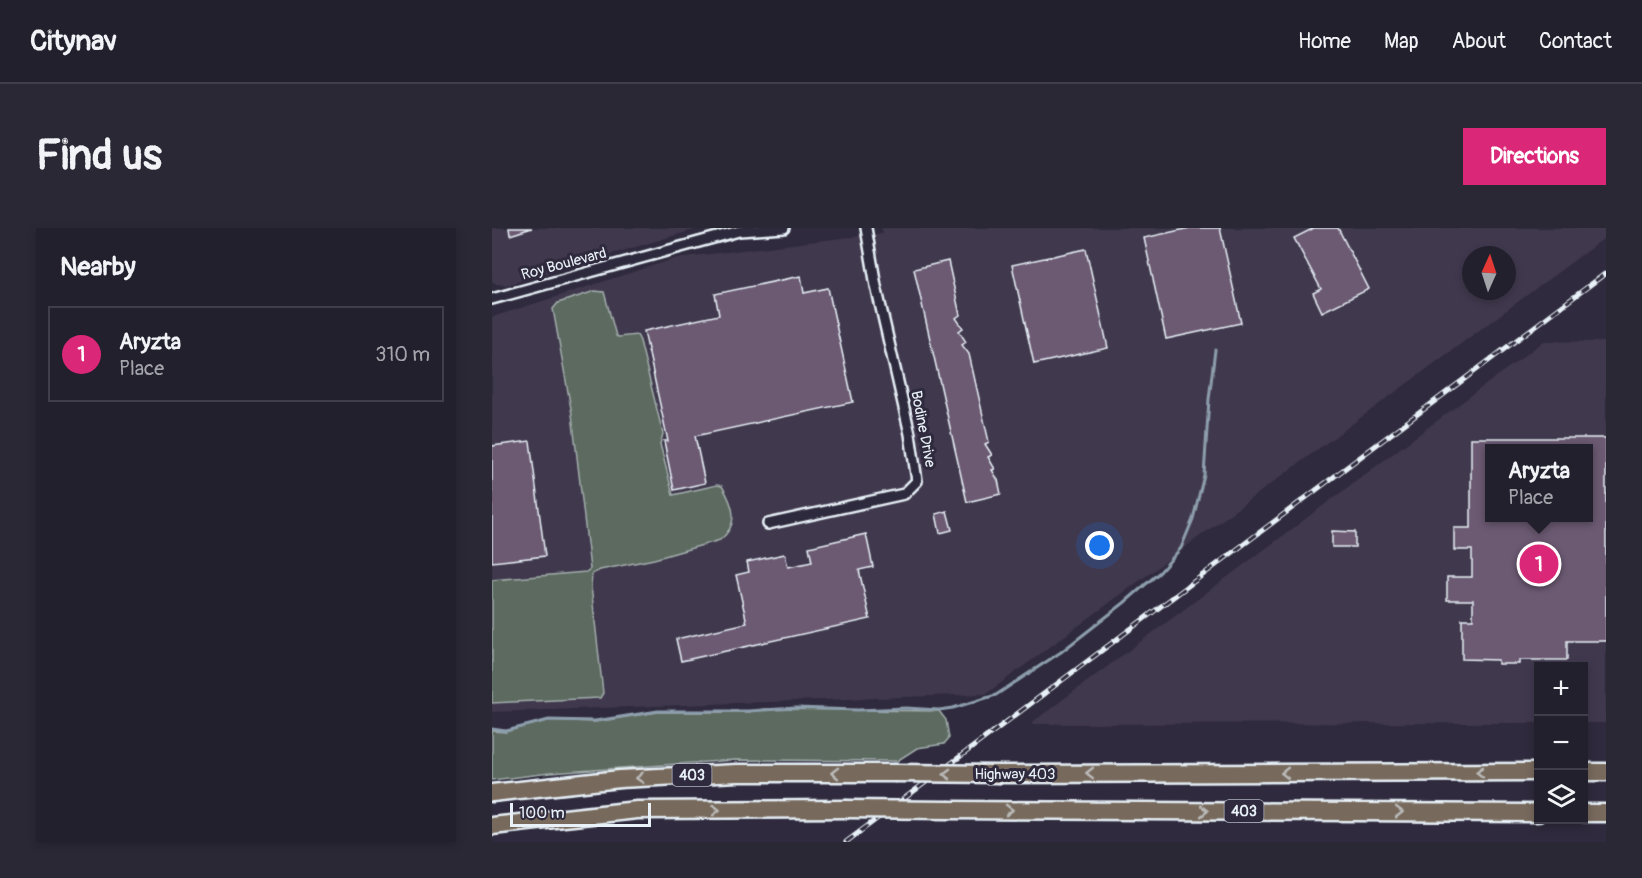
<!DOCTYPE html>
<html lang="en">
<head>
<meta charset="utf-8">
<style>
	:root { --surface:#23202e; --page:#2b2836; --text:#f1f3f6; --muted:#a3a3aa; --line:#403e4a; --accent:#db2777 }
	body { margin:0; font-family:Pangolin,sans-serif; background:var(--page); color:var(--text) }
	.controls { position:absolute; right:18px; bottom:18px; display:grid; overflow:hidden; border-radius:0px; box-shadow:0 3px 9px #0003 }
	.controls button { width:54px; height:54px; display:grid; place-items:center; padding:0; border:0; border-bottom:2px solid var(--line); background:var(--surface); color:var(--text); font:30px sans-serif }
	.compass { position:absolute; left:970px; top:18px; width:54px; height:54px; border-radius:50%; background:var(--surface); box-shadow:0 3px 9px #0003; rotate:3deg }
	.scale { position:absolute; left:18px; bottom:15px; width:141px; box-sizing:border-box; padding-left:6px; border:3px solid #e8f1f8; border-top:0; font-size:16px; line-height:21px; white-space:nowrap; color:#e8f1f8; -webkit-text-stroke:4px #2f2a3d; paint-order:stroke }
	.you { position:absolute; left:608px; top:318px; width:21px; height:21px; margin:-15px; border:4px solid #fff; border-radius:50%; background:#1a73e8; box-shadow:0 0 0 9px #1a73e833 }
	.badge { display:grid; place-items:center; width:39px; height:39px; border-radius:50%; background:var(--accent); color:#fff; font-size:20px; font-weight:700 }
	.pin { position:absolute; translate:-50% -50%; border:3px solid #fff; box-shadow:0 2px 6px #0006 }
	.popup { position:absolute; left:993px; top:216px; width:108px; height:78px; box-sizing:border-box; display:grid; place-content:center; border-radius:0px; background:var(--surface); filter:drop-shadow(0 2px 4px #0005); font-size:20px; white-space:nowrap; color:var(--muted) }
	.popup b { font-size:22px; color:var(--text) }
	.popup::after { content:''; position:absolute; left:50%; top:100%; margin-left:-12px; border:12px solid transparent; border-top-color:var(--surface) }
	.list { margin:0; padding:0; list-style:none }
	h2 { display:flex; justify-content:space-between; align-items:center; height:78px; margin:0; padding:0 24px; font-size:26px }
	h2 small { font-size:20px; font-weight:400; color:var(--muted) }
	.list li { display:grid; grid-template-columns:39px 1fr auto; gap:18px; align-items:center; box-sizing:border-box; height:96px; margin:0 12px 12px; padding:0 12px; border:2px solid var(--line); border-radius:0px }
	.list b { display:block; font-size:22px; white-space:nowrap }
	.list p { margin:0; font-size:20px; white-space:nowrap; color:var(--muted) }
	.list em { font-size:20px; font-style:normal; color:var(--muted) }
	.icon { flex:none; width:33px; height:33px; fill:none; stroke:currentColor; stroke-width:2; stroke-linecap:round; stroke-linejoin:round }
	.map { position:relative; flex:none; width:1114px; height:614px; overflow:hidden; border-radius:0px }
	header { display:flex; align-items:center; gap:36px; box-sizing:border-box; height:84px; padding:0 30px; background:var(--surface); border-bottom:2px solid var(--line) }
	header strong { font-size:28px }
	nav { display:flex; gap:33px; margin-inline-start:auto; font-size:21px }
	.intro { display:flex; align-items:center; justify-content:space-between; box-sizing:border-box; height:144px; padding:0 36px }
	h1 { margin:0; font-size:42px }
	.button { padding:15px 27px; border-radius:0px; background:var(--accent); color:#fff; font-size:21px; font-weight:700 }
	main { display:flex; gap:36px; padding:0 36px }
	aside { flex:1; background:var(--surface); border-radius:0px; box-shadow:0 3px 9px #0003 }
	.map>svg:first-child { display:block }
	.built { fill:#41384d; fill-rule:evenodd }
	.green { fill:#5d6a60; stroke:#a2aeac; stroke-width:1.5 }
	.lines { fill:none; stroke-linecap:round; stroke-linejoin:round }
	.stream { stroke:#8d9ead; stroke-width:3 }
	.building { fill:#6c5a73; stroke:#e8f1f8; stroke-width:1.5; fill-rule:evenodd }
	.street-casing { stroke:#e8f1f8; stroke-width:14 }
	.highway-casing { stroke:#e8f1f8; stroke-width:21 }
	.street { stroke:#2f2a3d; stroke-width:9 }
	.highway { stroke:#77695c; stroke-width:16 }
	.rail-casing { stroke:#e8f1f8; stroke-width:5 }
	.rail { stroke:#2f2a3d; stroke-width:3; stroke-dasharray:9; stroke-linecap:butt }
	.highway-bridge-casing { stroke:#e8f1f8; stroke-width:21; stroke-linecap:butt }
	.highway-bridge { stroke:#77695c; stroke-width:16 }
	.oneway { stroke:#bbbbba }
	.labels { text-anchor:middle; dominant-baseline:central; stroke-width:6; stroke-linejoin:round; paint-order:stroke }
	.shield { fill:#2f2a3d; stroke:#b0b5c0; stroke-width:1.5 }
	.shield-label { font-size:14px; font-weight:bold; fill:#e8f1f8 }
	.street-label { font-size:15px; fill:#e8f1f8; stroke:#2f2a3d }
</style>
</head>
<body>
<header>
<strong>Citynav</strong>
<nav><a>Home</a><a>Map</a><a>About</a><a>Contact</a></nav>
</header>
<div class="intro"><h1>Find us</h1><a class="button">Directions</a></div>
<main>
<aside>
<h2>Nearby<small></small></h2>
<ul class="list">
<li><span class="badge">1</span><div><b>Aryzta</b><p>Place</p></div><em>310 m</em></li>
</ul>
</aside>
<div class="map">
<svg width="1114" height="614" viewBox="0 0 1114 614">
	<rect width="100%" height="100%" fill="#2f2a3d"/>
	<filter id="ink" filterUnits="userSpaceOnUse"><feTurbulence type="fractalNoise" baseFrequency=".0167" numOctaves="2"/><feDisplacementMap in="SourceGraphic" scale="12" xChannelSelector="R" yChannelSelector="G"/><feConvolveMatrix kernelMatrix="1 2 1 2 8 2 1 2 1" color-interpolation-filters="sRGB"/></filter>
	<g filter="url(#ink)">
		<g class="built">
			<polygon points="0,0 208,0 15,57 4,56 0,53"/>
			<path d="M 389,0 L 1114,0 L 1114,9 L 494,466 L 0,484 L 0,89 L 185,30 L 391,5 ZM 979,27 L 1015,27 L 1015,63 L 979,63 Z"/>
			<path d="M 1052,113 L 1114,114 L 1114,495 L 1092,495 L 1092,439 L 1046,439 L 1046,495 L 538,496 ZM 998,220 L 1096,220 L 1096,290 L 998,290 Z"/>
		</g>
		<g class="green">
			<path d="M 103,63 L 112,64 L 124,108 L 126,109 L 145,107 L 148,113 L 171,206 L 168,216 L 181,267 L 225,257 L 230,258 C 242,278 248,296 228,312 L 162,331 L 108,342 L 100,346 L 99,358 L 111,465 L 108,470 L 0,475 L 0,352 L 94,344 L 98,341 L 80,186 L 61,81 L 66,75 Z"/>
			<polygon points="272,481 447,483 454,492 457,510 452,516 425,520 405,533 243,532 58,545 0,552 0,503 14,504 56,492 103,494 166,484 256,484"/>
		</g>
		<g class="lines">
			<polyline class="stream" points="0,501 14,503 57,492 103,493 166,483 256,483 304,480 366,482 414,480 447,482 461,480 504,467 569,424 632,375 668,344 689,320 701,291 712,247 717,171 723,122"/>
		</g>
		<g class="building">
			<polygon points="17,0 40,0 18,7"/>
			<polygon points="698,0 728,0 749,95 674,111 652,10"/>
			<polygon points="822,0 846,0 877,61 830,84 821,65 829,61 802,10"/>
			<polygon points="594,21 616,120 542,136 520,37"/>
			<polygon points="456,33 468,87 464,90 471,100 467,103 474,114 470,117 477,126 497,214 493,216 500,227 496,229 503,241 500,242 506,252 509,266 475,274 422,41"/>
			<polygon points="309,48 312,65 336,60 361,174 203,208 213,255 182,262 172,213 176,213 152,103 227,87 223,66"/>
			<path d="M 979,210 L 1114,210 L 1114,413 L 1075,413 L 1075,432 L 1027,432 L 1027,436 L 1006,436 L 1006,432 L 970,431 L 970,391 L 981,391 L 981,372 L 955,372 L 955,349 L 980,349 L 980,322 L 962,322 L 962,300 L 979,300 ZM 998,220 L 1096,220 L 1096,290 L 998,290 Z"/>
			<polygon points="38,213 53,328 0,334 0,218"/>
			<polygon points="455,283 460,302 448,305 444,286"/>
			<polygon points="840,303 863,304 863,319 840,319"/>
			<polygon points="374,306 381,339 367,342 378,391 189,433 184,411 255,395 244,347 257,344 255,334 293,326 296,339 320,334 317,319"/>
		</g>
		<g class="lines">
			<g class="street-casing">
				<g id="street">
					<polyline points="0,71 247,3 292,0"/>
					<polyline points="276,296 412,266 425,253 418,206 384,58 374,0"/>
				</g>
			</g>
			<g class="highway-casing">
				<g id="highway">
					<polyline points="1092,544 1114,544"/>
					<polyline points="508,546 1046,544"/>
					<polyline points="0,565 128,551 245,545 402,545"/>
					<polyline points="458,582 1046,585"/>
					<polyline points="1092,585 1114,585"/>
					<polyline points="0,598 145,582 354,581"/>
				</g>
			</g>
			<use href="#street" class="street"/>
			<use href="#highway" class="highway"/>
			<g class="rail-casing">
				<polyline id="rail" points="354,614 1114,45"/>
			</g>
			<use href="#rail" class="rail"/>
			<g class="highway-bridge-casing">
				<g id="highway-bridge">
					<polyline points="402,545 508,546"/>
					<polyline points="354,581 458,582"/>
				</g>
			</g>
			<use href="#highway-bridge" class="highway-bridge"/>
		</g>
		<defs><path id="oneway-chevron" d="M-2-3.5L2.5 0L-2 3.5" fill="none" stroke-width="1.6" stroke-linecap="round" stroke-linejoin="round" transform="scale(1.5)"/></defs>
		<g class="oneway">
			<use href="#oneway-chevron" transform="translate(988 544) rotate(180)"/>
			<use href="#oneway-chevron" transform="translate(343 545) rotate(-180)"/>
			<use href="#oneway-chevron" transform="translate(598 545) rotate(180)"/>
			<use href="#oneway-chevron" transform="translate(793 545) rotate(180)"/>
			<use href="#oneway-chevron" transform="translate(455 546) rotate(-180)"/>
			<use href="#oneway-chevron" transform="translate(148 550) rotate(177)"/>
			<use href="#oneway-chevron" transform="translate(224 582) rotate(-1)"/>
			<use href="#oneway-chevron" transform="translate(517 582)"/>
			<use href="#oneway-chevron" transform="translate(712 583)"/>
			<use href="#oneway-chevron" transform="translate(907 584)"/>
		</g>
	</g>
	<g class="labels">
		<g class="shield">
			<rect x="180.5" y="536" width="39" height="22" rx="4.5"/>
			<rect x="732.5" y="572" width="39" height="22" rx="4.5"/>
		</g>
		<g class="shield-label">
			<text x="200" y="547">403</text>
			<text x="752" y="583">403</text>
		</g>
		<g class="street-label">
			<text transform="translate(72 36) rotate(-15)">Roy Boulevard</text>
			<text transform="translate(431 201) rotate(79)">Bodine Drive</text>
			<text x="523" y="546">Highway 403</text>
		</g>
	</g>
</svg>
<div class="controls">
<button>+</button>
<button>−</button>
<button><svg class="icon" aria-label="layers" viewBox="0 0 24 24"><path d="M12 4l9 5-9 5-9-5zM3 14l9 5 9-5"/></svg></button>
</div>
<svg class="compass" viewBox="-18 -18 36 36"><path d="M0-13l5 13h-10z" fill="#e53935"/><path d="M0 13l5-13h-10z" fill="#a3a3aa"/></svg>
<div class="scale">100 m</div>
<div class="you"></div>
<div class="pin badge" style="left:1047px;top:336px">1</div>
<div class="popup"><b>Aryzta</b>Place</div>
</div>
</main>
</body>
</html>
